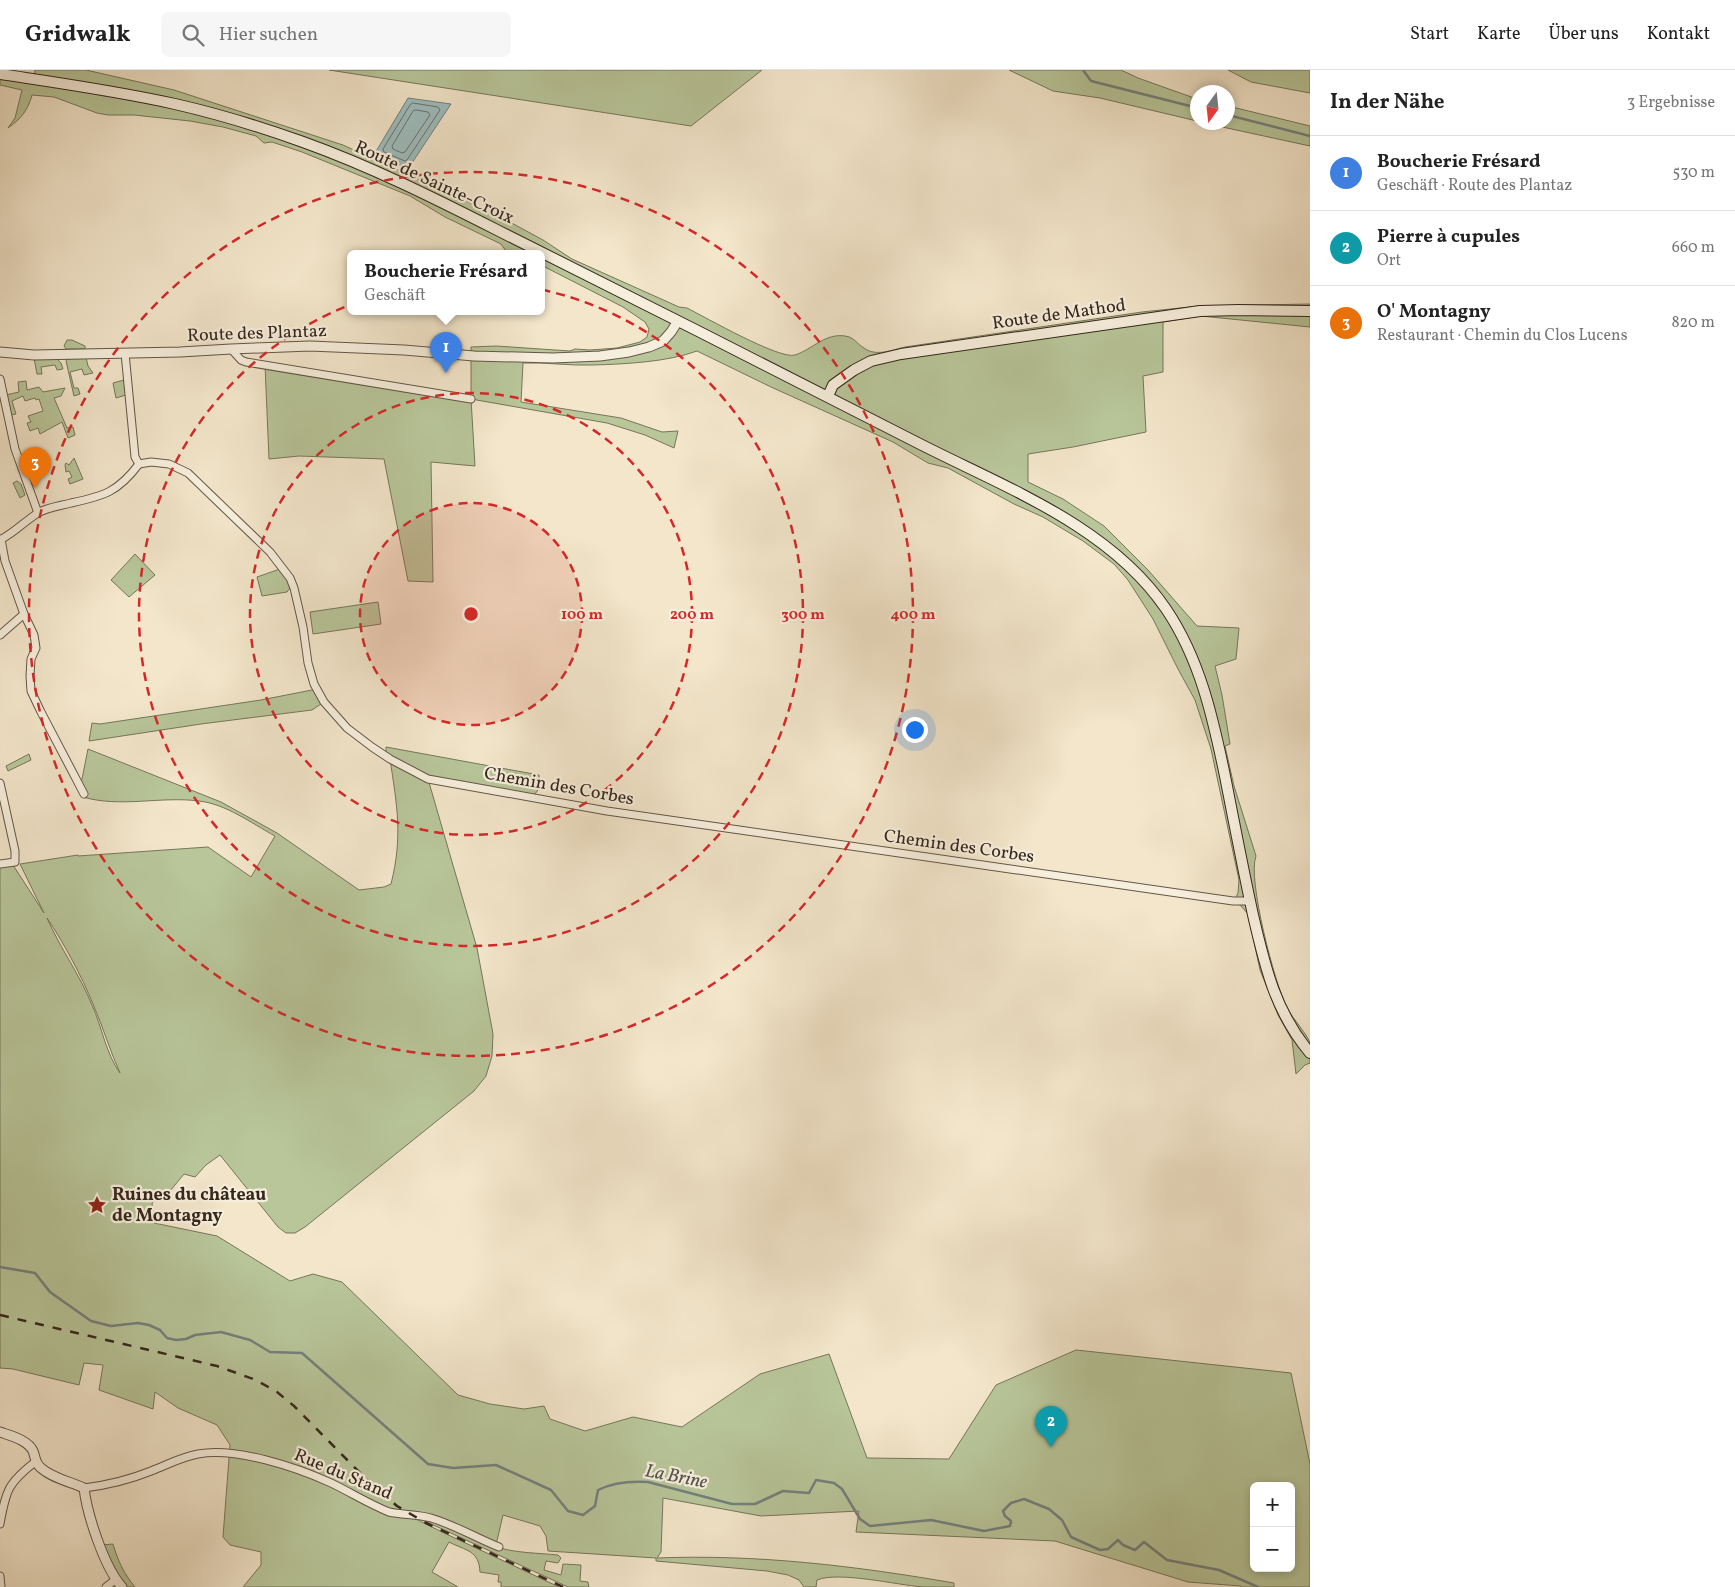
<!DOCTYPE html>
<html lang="de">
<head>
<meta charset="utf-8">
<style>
	:root { --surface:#fff; --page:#f6f6f6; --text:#222; --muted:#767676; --line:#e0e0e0; --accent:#8f2418 }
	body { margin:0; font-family:Vollkorn,serif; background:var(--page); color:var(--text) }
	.controls { position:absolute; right:15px; bottom:15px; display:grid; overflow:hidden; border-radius:8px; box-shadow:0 2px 8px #0003 }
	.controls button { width:45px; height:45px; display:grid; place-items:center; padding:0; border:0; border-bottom:1px solid var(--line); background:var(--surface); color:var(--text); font:25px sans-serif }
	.compass { position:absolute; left:1190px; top:15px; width:45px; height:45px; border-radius:50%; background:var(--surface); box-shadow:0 2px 8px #0003; rotate:195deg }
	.you { position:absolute; left:914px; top:659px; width:18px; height:18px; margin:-12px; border:4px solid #fff; border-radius:50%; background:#1a73e8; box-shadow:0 0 0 8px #1a73e833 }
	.badge { display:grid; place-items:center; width:32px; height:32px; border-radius:50%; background:var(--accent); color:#fff; font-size:16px; font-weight:700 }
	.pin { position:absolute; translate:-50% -41px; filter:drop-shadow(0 1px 2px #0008) }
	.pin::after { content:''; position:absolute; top:26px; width:18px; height:15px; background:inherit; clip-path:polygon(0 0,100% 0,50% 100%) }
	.popup { position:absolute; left:347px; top:180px; width:198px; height:65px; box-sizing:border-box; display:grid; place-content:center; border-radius:8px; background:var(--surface); filter:drop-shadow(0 1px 4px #0005); font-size:16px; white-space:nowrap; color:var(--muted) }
	.popup b { font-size:19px; color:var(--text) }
	.popup::after { content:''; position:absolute; left:50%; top:100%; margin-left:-10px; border:10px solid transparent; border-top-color:var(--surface) }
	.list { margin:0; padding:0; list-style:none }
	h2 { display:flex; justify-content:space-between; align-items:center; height:65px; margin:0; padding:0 20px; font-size:21px }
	h2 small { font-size:16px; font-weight:400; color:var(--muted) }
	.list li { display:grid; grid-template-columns:32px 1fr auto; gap:15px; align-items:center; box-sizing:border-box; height:75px; padding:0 20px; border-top:1px solid var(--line) }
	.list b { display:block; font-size:19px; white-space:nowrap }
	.list p { margin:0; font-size:16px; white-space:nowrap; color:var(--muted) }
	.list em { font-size:16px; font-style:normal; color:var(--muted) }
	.icon { flex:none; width:28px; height:28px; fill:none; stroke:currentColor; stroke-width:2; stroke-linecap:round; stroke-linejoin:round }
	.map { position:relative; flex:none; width:1310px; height:1517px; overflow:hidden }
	header { display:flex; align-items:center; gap:30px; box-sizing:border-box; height:70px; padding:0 25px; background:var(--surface); border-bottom:1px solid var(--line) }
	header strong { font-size:24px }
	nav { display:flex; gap:28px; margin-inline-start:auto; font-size:18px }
	.search { width:350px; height:45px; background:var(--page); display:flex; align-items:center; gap:12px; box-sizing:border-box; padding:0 18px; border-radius:8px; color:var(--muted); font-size:19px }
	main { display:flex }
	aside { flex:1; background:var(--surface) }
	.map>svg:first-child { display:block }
	.green { fill:#b8c69a; stroke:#76765b; fill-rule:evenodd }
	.water { fill:#9ebdbf; stroke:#74817e }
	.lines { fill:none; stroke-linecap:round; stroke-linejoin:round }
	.shore { stroke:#69726e; stroke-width:1 }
	.stream { stroke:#74817e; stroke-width:2.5 }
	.minor-casing { stroke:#645648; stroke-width:9 }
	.tertiary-casing { stroke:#645648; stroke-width:11 }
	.secondary-casing { stroke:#34261c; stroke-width:12 }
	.minor { stroke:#f7efdd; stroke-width:7 }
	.tertiary { stroke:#f7efdd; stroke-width:9 }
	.secondary { stroke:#f7efdd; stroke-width:10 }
	.rail { stroke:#34261c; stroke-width:2.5; stroke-dasharray:9 9; stroke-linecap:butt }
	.ring { fill:none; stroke:#d62828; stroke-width:2.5; stroke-dasharray:9 6 }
	.labels { text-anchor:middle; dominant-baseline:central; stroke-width:4.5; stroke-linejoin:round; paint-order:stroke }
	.street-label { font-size:18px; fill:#34261c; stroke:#f7efdd }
	.poi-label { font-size:18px; font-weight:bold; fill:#34261c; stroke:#f7efdd; text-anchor:start }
	.water-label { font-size:19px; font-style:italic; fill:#54534d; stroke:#f7efdd }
	.centre { fill:#d62828; stroke:#f7efdd; stroke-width:2.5 }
	.ring-label { font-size:15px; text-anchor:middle; font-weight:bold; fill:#d62828; stroke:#f7efdd; stroke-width:4.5; stroke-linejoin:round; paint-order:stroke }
</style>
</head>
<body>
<header>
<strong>Gridwalk</strong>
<div class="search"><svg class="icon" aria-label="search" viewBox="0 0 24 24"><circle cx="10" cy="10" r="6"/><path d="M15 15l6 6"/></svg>Hier suchen</div>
<nav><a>Start</a><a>Karte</a><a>Über uns</a><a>Kontakt</a></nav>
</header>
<main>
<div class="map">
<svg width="1310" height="1517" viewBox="0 0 1310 1517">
	<rect width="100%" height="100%" fill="#f3e6cb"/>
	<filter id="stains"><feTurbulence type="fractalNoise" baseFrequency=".004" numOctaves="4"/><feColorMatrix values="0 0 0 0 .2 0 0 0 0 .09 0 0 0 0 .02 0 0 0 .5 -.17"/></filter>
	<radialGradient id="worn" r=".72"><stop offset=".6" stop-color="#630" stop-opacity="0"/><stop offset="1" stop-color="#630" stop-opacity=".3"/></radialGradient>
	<g class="green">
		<path d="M 35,0 L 86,0 L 174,20 L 343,75 L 497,145 L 543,170 L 572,189 L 679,237 L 687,238 C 705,247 780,290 795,285 C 813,279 825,263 845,266 C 854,267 857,274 864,278 C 876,287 892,280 905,277 L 1142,242 L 1199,236 L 1310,234 L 1310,257 L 1201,246 L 1163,252 L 1163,302 L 1143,306 L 1146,362 L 1073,377 L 1028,384 L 1028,412 L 1063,429 L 1104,456 L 1148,500 L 1197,556 L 1239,558 L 1236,589 L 1215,596 L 1222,625 L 1230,674 L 1225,676 L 1234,716 L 1256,786 C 1247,809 1275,914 1287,938 C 1291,946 1309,967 1310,973 C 1310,979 1310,987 1310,993 L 1305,995 L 1296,1004 L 1292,970 L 1278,945 L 1260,900 L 1248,844 L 1241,836 L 1234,831 L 1238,823 L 1239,810 L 1211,679 L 1195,630 L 1178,599 L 1153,549 L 1128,510 L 1114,494 L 1083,471 L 1043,447 L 1014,434 L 948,398 L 928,393 L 893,372 L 771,317 L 697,281 C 667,292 626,294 593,295 C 570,296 546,292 523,293 L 521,332 L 621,348 L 662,362 L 678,361 L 674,378 L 645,365 L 607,353 L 471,329 L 475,396 L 431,392 L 433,512 L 408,511 L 384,389 L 299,386 L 269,389 L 265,295 L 471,328 L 471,277 L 496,276 L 570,281 L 575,279 L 590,280 L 617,278 L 640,272 L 647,267 L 649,259 L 645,252 L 623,237 L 541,195 L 541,184 L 519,183 L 519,184 L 508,184 L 501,174 L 445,147 L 410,126 L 302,82 L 272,72 L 264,73 L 256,66 L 223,57 L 190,51 L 134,45 L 108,45 L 97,43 L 54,27 L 32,25 C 28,40 21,49 8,58 L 15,48 L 22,20 L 0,15 L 0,5 L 34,10 Z"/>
		<polygon points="329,0 762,0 691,56"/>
		<polygon points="1009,0 1121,0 1138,8 1197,29 1197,51 1100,28 1053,21"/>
		<polygon points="1228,0 1310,0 1310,23 1251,12"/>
		<polygon points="1228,36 1310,56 1310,76 1204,53 1228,52"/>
		<polygon points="67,270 72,270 85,276 85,279 66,279 64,276"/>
		<polygon points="86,287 88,296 93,303 84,305 82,299 70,302 74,318 78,318 80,324 74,326 66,291 67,289"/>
		<polygon points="34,288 56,288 61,293 63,299 57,300 55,295 41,297 42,304 37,304"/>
		<polygon points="124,310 126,325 116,328 113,313"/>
		<polygon points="26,311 27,320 39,317 43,322 65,318 61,326 54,328 67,358 73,357 75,365 68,368 62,352 40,364 38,358 30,361 27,353 31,352 28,346 43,341 39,329 36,330 35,328 25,331 23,326 12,331 16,344 11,345 6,325 19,322 18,312"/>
		<polygon points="74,388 83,409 70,414 68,409 72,407 69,401 66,402 65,395 66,393 69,395"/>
		<polygon points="17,411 21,414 25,425 20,428 13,413"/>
		<polygon points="135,484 155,505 129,527 111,510"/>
		<polygon points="280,499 289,513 290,518 287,522 262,526 257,507"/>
		<polygon points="378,532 381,554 313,564 310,542"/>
		<polygon points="317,619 324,632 312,640 201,654 89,671 92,653 100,654 261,630"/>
		<path d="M 386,677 L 539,705 L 540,717 L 535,724 L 538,729 L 428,709 L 477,878 L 493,964 L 492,986 L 486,1006 L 474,1021 L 305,1157 L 295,1163 L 286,1163 L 278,1157 L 220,1085 L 206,1095 L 195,1107 L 184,1104 L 170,1121 L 152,1133 L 154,1153 L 217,1166 L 290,1211 L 313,1204 L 342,1212 L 458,1325 L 490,1334 L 524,1339 L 544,1336 L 550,1349 L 585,1361 L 633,1347 L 682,1357 L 760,1304 L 829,1284 L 867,1388 L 949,1389 L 996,1315 L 1076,1280 L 1291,1303 L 1310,1394 L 1310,1517 L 1241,1517 L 1241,1516 L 1188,1512 L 1055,1471 L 856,1462 L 859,1441 L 761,1446 L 663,1428 L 661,1482 L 657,1488 C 757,1484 856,1496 954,1513 L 954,1517 C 944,1517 933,1517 923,1517 C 897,1515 839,1501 817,1510 L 816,1517 L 804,1517 L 799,1510 L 788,1505 L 767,1501 L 656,1491 L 656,1488 L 548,1481 L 546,1466 L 540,1456 L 503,1445 L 496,1475 L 447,1453 L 410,1446 L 442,1462 L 559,1517 L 501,1517 L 501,1512 L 498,1512 L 499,1505 L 480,1502 C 479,1480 466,1481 449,1472 L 432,1502 L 458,1517 L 243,1517 L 261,1495 L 261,1482 L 230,1475 L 223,1467 L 230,1375 L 217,1355 L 178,1338 L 155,1322 L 153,1339 L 99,1320 L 103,1295 L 84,1293 L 79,1315 L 13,1299 L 0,1298 L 0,797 L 13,795 L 44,843 L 20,794 L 78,785 L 78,786 L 208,777 L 251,807 L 275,766 C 251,753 226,734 199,731 C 161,726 120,738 83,727 L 81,714 L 88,679 L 221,732 L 277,763 L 359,820 L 384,817 L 391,814 C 403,766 397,736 390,689 L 386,682 ZM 47,848 C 64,873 82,907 93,934 C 103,957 110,981 120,1003 C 106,984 102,957 92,935 C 80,905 60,878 47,848 ZM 1254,1416 L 1291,1416 L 1291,1498 L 1254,1498 Z"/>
		<polygon points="29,684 31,690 8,701 6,696"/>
		<path d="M 416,1447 C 446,1450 471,1470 500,1478 C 518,1483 538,1483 558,1485 L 561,1488 L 558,1493 L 546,1491 L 544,1500 L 561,1505 L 563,1494 L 581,1495 L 580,1511 L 588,1512 L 589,1517 L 568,1517 Z"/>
		<path d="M 113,1474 C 118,1491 124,1504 135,1517 L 124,1517 L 101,1475 Z"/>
	</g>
	<polygon class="water" points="408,28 451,34 408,99 375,83"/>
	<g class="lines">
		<g class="shore">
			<polygon points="413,33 438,37 440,40 407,90 405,91 384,82 383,79 410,35"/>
			<polygon points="416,40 428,42 430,45 405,82 402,83 393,79 392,76 413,41"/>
		</g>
		<g class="stream">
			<polyline points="1083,0 1091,11 1198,38"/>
			<polyline points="1228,45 1310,66"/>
			<path d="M 0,1197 L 35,1203 L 50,1222 L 91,1251 L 111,1256 L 138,1253 L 149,1255 L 160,1260 L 167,1268 L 176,1270 L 186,1269 L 195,1265 L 221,1262 L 250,1270 L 270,1282 L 302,1283 L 428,1394 L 453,1398 L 496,1395 L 551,1420 L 568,1441 L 583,1445 L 595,1436 L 598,1420 C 614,1412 631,1411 648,1412 L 732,1434 L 755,1434 L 783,1421 L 809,1423 L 816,1410 L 834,1413 L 842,1419 L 860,1449 L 870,1456 L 931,1450 L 984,1461 L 1010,1456 L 1011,1451 L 1005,1446 L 1003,1441 L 1011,1433 L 1024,1429 L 1049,1439 L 1062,1450 L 1071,1467 L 1100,1480 L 1108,1479 L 1118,1470 L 1123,1475 L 1135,1480 L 1144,1472 L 1167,1490 L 1219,1500 L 1258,1517"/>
		</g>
		<g class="minor-casing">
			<g id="minor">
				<polyline points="231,279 241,290 246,292 471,329"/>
				<polyline points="125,283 135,387 139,394 151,392 169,394 188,403 270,482 290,508 294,518 303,557 308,593 314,614 324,632 347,658 372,677 390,689 428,709 607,741 1233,831 1250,831"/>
				<polyline points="0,309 15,379 38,443"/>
				<polyline points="1,469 5,491 24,544 34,565 36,578 31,589 30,606 31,621 41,642 84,724"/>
				<path d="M 0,470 C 14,463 25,451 38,443 C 48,437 60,436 71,433 C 104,426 118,422 139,394"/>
				<polyline points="0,565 24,544"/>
				<polyline points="0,713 15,781 15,792 0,794"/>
				<path d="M 84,1418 C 108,1415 129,1410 151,1401 C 167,1395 181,1387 198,1384 C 236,1377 296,1397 331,1413 C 350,1422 369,1434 389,1442 C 403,1445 417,1444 431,1448 C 455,1455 476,1468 499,1477"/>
				<path d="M 0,1454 C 6,1420 8,1413 35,1392"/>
				<polyline points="0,1506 1,1517"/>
				<polyline points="106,1517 115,1510"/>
			</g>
		</g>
		<g class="tertiary-casing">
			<g id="tertiary">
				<polyline points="0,282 34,285 180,282 231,279 310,276 404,280 474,286 553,288 600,286 629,282 649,277 663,271 671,262 678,251"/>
				<path d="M 0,1362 C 11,1366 28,1370 33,1381 C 36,1389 35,1393 41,1398 C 52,1408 71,1412 84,1418 C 87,1444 104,1497 122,1517"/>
			</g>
		</g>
		<g class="secondary-casing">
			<g id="secondary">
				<path d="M 0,4 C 59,13 117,21 175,34 C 219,44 261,57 303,72 C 370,96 434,128 497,160 C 564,194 630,227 696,260 C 770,297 844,335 918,373 C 1004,417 1110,456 1166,539 C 1200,589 1213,648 1225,706 C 1234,752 1243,799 1253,845 C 1265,897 1275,941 1310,983"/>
				<polyline points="828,326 833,315 854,300 871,291 901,284 1200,241 1239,240 1310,241"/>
			</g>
		</g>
		<use href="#minor" class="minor"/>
		<use href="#tertiary" class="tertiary"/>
		<use href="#secondary" class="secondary"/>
		<polyline class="rail" points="0,1245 217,1296 256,1310 277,1322 294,1336 367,1410 397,1436 426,1453 563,1517"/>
	</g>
	<circle cx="471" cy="544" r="111" fill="#d62828" fill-opacity=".12"/>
	<g class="ring">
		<circle cx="471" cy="544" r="111"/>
		<circle cx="471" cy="544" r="221"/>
		<circle cx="471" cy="544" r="332"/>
		<circle cx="471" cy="544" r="442"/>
	</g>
	<defs>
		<g id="sight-bare" transform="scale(1.5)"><path d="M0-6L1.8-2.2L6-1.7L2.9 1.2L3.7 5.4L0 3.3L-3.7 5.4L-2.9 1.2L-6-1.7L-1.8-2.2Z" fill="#8f2418" stroke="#f7efdd" stroke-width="2.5" paint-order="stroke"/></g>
	</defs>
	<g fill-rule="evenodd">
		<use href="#sight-bare" x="97" y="1135"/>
	</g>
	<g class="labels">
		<g class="street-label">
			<text transform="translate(434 113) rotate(25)">Route de Sainte-Croix</text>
			<text transform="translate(1059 245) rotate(-8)">Route de Mathod</text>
			<text transform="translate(257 264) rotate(-2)">Route des Plantaz</text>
			<text transform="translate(559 717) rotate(10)">Chemin des Corbes</text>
			<text transform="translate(959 777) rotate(8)">Chemin des Corbes</text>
			<text transform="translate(343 1405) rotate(23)">Rue du Stand</text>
		</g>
		<g class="poi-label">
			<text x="112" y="1125">Ruines du château<tspan x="112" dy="21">de Montagny</tspan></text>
		</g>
		<g class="water-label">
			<text transform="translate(676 1407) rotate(11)">La Brine</text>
		</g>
	</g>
	<circle cx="471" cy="544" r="8" class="centre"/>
	<g class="ring-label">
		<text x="582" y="549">100 m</text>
		<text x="692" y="549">200 m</text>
		<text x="803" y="549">300 m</text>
		<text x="913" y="549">400 m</text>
	</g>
	<rect width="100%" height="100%" filter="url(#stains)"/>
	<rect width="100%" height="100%" fill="url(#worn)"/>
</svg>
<div class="controls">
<button>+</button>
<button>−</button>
</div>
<svg class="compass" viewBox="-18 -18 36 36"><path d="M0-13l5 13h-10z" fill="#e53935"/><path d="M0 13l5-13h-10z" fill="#767676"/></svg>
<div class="you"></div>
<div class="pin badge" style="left:446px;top:303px;background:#3f7fe0">1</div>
<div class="popup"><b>Boucherie Frésard</b>Geschäft</div>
<div class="pin badge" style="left:1051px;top:1377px;background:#0f9aa8">2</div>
<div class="pin badge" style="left:35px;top:418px;background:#e8710a">3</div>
</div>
<aside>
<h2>In der Nähe<small>3 Ergebnisse</small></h2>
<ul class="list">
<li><span class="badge" style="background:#3f7fe0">1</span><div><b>Boucherie Frésard</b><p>Geschäft · Route des Plantaz</p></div><em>530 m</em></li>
<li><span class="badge" style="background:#0f9aa8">2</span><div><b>Pierre à cupules</b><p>Ort</p></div><em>660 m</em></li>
<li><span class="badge" style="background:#e8710a">3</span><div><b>O' Montagny</b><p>Restaurant · Chemin du Clos Lucens</p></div><em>820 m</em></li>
</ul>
</aside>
</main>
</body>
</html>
